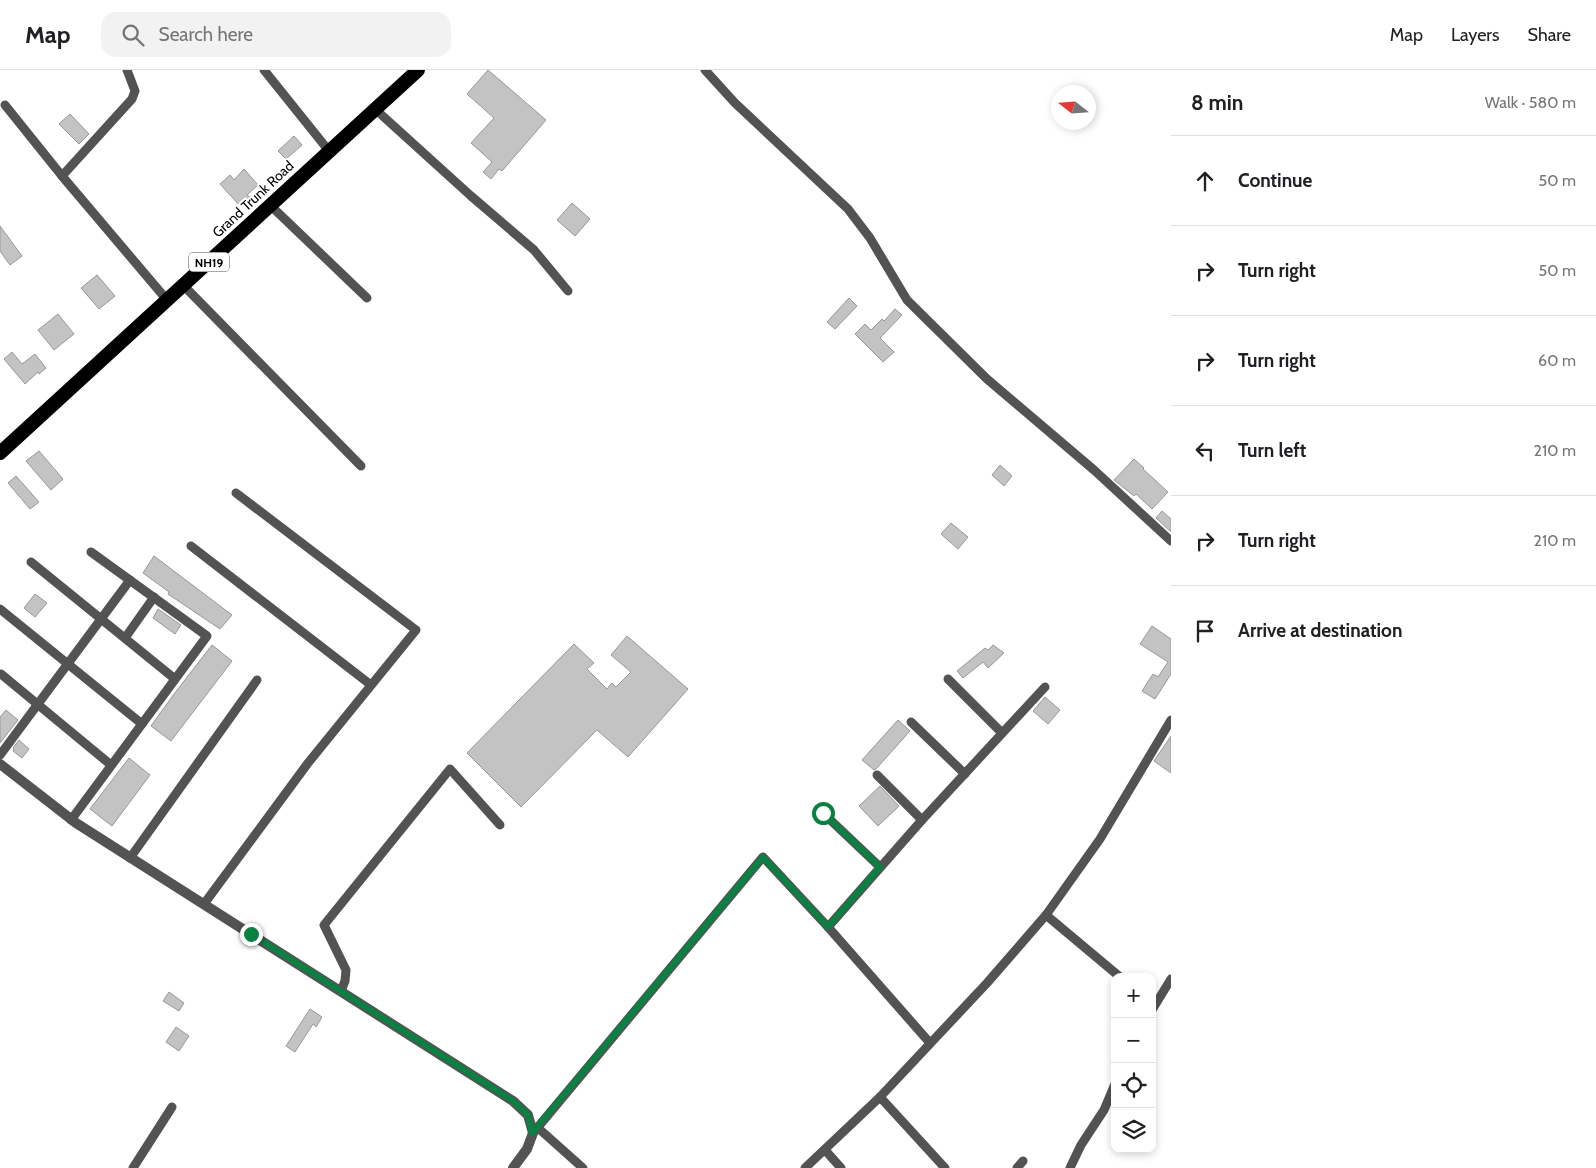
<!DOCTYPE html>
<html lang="en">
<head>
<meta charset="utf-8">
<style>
	:root { --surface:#fff; --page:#f2f2f2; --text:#202124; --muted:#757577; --line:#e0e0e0 }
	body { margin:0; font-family:Cabin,sans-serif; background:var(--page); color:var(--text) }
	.controls { position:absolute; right:15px; bottom:15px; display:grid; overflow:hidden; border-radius:10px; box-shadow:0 2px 8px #0003 }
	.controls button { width:45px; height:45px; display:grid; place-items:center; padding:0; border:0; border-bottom:1px solid var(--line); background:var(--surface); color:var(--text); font:25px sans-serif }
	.compass { position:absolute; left:1051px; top:15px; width:45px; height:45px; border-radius:50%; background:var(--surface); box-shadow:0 2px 8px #0003; rotate:287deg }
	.stop { position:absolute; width:15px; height:15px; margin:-11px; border:4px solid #0b8043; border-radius:50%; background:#fff }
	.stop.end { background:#0b8043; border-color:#fff; box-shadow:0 1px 5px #0008 }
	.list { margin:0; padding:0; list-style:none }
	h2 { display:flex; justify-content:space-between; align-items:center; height:65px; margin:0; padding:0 20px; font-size:21px }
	h2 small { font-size:16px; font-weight:400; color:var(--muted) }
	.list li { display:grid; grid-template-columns:32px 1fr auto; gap:15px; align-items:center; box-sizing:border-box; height:90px; padding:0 20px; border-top:1px solid var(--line) }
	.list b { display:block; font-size:19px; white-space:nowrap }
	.list em { font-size:16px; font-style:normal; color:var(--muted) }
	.icon { flex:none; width:28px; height:28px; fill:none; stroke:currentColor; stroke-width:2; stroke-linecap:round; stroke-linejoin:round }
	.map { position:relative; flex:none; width:1171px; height:1098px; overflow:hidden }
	header { display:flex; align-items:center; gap:30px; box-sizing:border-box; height:70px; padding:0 25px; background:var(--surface); border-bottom:1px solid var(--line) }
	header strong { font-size:24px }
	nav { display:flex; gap:28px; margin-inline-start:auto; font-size:18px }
	.search { width:350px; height:45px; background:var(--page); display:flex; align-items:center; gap:12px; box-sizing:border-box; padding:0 18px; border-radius:15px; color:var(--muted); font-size:19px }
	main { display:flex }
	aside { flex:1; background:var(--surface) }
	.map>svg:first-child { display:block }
	.building { fill:#c3c3c3; stroke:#979797 }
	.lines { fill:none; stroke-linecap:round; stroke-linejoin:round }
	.minor { stroke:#535353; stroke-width:9 }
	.tertiary { stroke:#535353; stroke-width:10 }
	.trunk { stroke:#000; stroke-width:14 }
	.route { stroke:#0b8043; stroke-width:6 }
	.labels { text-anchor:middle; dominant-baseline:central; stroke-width:4; stroke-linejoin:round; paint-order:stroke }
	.shield { fill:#fff; stroke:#4c4c4c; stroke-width:1 }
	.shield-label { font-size:12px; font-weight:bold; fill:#000 }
	.street-label { font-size:14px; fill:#000; stroke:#fff }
</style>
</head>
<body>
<header>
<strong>Map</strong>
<div class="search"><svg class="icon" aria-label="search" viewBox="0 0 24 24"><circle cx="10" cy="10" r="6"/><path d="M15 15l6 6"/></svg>Search here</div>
<nav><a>Map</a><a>Layers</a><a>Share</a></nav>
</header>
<main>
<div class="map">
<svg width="1171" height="1098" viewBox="0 0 1171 1098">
	<rect width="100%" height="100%" fill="#fff"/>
	<g class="building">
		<polygon points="488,0 546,50 502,101 499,99 491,109 483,102 492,92 471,73 494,48 467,24"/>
		<polygon points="70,44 89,64 79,74 59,54"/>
		<polygon points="294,66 302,75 286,89 278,81"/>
		<polygon points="244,99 258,115 247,125 250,127 240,136 220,114 230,105 234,110"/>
		<polygon points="572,133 590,149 575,166 557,150"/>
		<polygon points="0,156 22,186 10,195 0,181"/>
		<polygon points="97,205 115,226 99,239 81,218"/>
		<polygon points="849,228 857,236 835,259 827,252"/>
		<polygon points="895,239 902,245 880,268 894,282 883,292 855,264 865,254 871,260 882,249 884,251"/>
		<polygon points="58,244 74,264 54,280 38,260"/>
		<polygon points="12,282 22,294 35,284 46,298 39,304 38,302 25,314 4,289"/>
		<polygon points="39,381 63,409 51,420 26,391"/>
		<polygon points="1134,389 1144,398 1143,399 1168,422 1152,439 1136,424 1134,426 1114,410"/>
		<polygon points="1000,395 1012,406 1004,416 992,405"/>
		<polygon points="16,406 39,432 30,439 8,413"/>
		<polygon points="1162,441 1171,449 1171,462 1156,448"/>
		<polygon points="951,453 968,467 958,479 941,464"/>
		<polygon points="154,486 232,545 220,559 168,524 169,522 143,503"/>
		<polygon points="35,524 47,533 35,547 24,538"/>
		<polygon points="158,539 181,555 175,564 153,548"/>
		<polygon points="1152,556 1171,569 1171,604 1155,629 1142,621 1153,604 1158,607 1168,592 1140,574"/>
		<polygon points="627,566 688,619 628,687 597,660 521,737 467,683 574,574 594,593 587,599 607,619 612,613 616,617 631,602 611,585"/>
		<polygon points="212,575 232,591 171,671 151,656 174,624"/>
		<polygon points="993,575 1004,583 988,598 983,592 963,608 957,601 985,578 988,580"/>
		<polygon points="1045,627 1060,640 1048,654 1033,641"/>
		<polygon points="6,640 18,650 0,673 0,647"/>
		<polygon points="898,650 910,661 876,699 874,700 862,690"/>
		<polygon points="1171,666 1171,703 1154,691"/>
		<polygon points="19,670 29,679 22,688 13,681 14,679 13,678"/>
		<polygon points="129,688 150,705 112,756 90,739"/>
		<polygon points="880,716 899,736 878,756 859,736"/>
		<polygon points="169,922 184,933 179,941 163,931"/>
		<polygon points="310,939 322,947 316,957 313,954 295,982 286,976"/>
		<polygon points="176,957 189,966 179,981 166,972"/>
	</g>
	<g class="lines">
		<g class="minor">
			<polyline points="264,0 329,81"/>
			<polyline points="705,0 735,33 848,139 870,168 907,230 987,309 1094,400 1171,471"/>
			<polyline points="5,35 62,106 167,230"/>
			<polyline points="375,39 471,126 534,180 568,221"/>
			<polyline points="62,106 132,29 135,21 127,0"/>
			<polyline points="270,135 367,228"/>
			<polyline points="183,215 361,396"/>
			<polyline points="191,476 371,615"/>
			<polyline points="31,492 175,609"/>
			<polyline points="0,539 142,654"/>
			<polyline points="125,568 154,527"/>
			<polyline points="1,604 111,695"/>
			<polyline points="948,609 1002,663"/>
			<polyline points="911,652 965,704"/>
			<polyline points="0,685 130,510"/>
			<polyline points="877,705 922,750"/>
			<polyline points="823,743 880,797"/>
			<polyline points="71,750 207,566 91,482"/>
			<polyline points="130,788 257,610"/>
			<polyline points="204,834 308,693 416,560 236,423"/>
			<polyline points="1046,845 1120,907"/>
			<polyline points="828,857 922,750 1045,617"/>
			<polyline points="341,921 345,911 346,900 324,855 450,699 500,755"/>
			<polyline points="1152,940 1171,909"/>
			<polyline points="880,1027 945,1098"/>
			<polyline points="537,1057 583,1098"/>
			<polyline points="533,1063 763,787 828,857 930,973"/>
			<polyline points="825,1080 841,1098"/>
			<polyline points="133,1098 172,1037"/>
			<polyline points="805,1098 880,1027 987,913 1046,845 1100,769 1171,650"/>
			<polyline points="1017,1098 1023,1091"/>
			<polyline points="1070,1098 1081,1075 1104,1040 1115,1014"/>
		</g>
		<polyline class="tertiary" points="0,694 76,753 513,1031 528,1045 533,1063 527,1079 513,1098"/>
		<polyline class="trunk" points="0,383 418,0"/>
	</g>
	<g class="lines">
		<polyline class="route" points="251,864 513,1031 528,1045 532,1063 763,787 828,857 880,797 823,743"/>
	</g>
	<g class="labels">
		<rect class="shield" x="189" y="182.5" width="40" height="19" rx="4"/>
		<g class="shield-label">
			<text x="209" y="192">NH19</text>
		</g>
		<g class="street-label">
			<text transform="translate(253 129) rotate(-43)">Grand Trunk Road</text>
		</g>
	</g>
</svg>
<div class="controls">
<button>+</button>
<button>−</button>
<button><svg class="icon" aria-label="locate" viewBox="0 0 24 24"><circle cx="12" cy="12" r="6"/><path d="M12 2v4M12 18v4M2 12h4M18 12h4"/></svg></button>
<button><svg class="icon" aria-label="layers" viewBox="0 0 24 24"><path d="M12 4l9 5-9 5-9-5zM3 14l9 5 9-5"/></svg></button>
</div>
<svg class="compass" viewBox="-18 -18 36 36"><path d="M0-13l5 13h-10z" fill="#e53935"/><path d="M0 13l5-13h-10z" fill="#757577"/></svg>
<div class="stop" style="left:823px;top:743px"></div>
<div class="stop end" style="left:251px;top:864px"></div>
</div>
<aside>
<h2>8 min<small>Walk · 580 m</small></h2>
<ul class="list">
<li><svg class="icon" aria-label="ahead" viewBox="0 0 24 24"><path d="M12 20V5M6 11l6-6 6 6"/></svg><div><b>Continue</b></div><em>50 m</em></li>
<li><svg class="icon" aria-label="right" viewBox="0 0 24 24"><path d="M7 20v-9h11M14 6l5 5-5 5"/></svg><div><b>Turn right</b></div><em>50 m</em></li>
<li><svg class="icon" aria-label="right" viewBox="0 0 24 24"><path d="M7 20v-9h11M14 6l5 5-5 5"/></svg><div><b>Turn right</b></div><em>60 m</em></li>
<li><svg class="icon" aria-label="left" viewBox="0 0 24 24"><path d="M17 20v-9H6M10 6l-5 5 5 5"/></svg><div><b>Turn left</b></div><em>210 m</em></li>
<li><svg class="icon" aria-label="right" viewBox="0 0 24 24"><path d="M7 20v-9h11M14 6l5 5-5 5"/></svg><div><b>Turn right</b></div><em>210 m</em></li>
<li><svg class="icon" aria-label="arrive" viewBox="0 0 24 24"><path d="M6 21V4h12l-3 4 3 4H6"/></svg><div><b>Arrive at destination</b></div></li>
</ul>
</aside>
</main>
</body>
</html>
